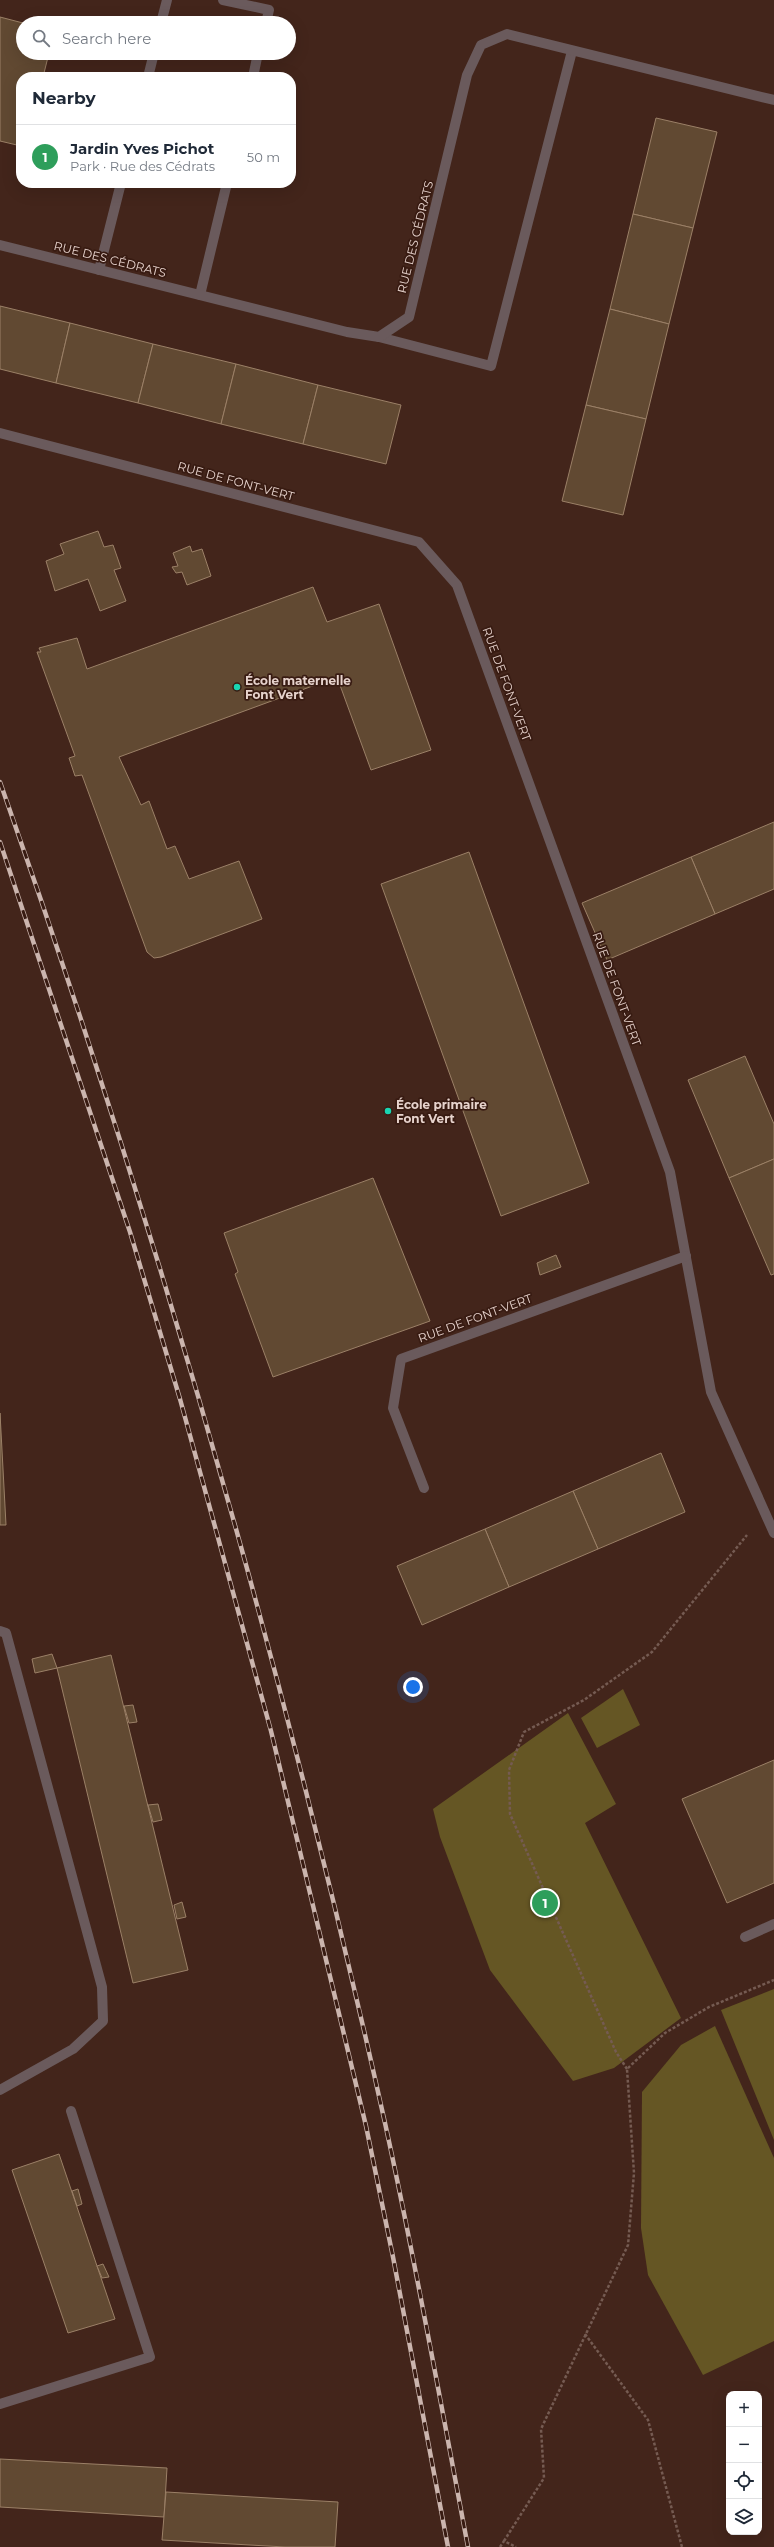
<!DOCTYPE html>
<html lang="en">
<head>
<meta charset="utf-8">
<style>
	:root { --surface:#fff; --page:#f2f2f3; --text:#1f2937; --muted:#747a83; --line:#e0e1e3; --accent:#1c766e }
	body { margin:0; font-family:Montserrat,sans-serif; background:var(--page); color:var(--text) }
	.controls { position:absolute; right:12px; bottom:12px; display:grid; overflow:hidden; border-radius:8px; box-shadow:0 4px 16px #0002 }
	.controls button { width:36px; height:36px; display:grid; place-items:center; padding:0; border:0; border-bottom:1px solid var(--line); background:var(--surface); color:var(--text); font:20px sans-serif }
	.you { position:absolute; left:413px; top:1687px; width:14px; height:14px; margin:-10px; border:3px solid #fff; border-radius:50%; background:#1a73e8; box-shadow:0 0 0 6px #1a73e833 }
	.badge { display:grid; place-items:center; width:26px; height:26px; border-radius:50%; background:var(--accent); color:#fff; font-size:13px; font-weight:700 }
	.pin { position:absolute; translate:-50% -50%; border:2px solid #fff; box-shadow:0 1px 4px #0006 }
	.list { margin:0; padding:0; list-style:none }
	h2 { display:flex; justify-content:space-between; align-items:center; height:52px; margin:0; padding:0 16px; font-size:17px }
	h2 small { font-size:13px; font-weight:400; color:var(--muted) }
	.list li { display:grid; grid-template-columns:26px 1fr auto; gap:12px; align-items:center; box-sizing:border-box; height:64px; padding:0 16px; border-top:1px solid var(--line) }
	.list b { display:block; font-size:15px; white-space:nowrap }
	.list p { margin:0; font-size:13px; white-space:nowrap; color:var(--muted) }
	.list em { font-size:13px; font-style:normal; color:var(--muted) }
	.icon { flex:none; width:22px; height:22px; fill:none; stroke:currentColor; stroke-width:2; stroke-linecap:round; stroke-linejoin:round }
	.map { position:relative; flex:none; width:774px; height:2547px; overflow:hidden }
	.search { position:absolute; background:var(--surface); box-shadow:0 4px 16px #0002; left:16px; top:16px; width:280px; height:44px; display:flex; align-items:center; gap:10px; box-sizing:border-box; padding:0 14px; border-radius:22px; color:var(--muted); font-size:15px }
	.panel { position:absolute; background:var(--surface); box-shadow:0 4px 16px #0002; left:16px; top:72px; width:280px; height:116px; border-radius:16px }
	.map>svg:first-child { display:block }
	.green { fill:#655624 }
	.building { fill:#614932; stroke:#9b8067 }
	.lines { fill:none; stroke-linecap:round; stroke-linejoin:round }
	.path { stroke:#755b52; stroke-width:2.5; stroke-dasharray:3 2; stroke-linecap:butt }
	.service { stroke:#6a5a5c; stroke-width:10 }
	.minor { stroke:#6a5a5c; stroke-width:10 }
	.rail-casing { stroke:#cbb5ae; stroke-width:4.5 }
	.rail { stroke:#381b12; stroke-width:3; stroke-dasharray:9; stroke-linecap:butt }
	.poi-dot { fill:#19d5b2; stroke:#381b12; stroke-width:1.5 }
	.labels { text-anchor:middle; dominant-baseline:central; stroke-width:3.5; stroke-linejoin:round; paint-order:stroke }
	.street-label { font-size:12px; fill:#e7d3cd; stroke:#381b12 }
	.poi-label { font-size:12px; font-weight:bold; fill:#e7d3cd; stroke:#381b12; text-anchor:start }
</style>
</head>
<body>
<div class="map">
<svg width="774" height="2547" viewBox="0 0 774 2547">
	<rect width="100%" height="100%" fill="#43251b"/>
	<g class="green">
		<polygon points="623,1689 640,1725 597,1748 581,1718"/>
		<polygon points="568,1713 616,1804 585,1823 681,2018 614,2068 573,2081 490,1970 440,1837 433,1809"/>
		<polygon points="774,1989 774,2140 721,2010"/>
		<polygon points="715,2026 774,2158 774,2341 703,2375 648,2275 641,2228 642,2092 681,2045"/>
	</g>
	<g class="building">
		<polygon points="0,17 23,23 23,53 49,53 43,77 21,77 21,146 0,141"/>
		<polygon points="656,118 717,132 693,228 633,214"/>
		<polygon points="633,214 693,228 669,324 610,309"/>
		<polygon points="0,306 70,323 56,383 0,369"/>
		<polygon points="610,309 669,324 646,419 586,405"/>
		<polygon points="70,323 153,344 138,403 56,383"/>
		<polygon points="153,344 236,364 221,424 138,403"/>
		<polygon points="236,364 318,385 303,444 221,424"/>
		<polygon points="318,385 401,405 386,464 303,444"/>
		<polygon points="586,405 646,419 623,515 562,501"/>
		<polygon points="98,531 104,547 113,545 121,568 114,570 126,601 100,611 88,579 55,591 46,561 64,554 60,544"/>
		<polygon points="190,546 192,552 202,549 211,576 187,585 182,572 176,573 172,567 178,566 173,553"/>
		<polygon points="313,587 327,622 379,604 431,750 371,770 337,677 119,757 141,805 149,801 167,849 175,846 189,879 239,861 262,919 161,957 154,958 147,952 82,775 75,776 69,758 75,756 37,652 41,652 39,648 77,638 87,669"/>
		<polygon points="774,822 774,889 715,914 691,857"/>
		<polygon points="469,852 589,1183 501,1216 381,884"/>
		<polygon points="691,857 715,914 607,960 582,903"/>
		<polygon points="745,1056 774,1124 774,1159 729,1178 688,1080"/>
		<polygon points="774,1159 774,1274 771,1275 729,1178"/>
		<polygon points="373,1178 430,1321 273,1377 235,1274 238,1272 224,1233"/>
		<polygon points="556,1255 561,1267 540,1275 537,1263"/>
		<polygon points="0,1413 6,1525 0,1525"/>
		<polygon points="661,1453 685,1512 598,1549 573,1491"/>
		<polygon points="573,1491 598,1549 509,1587 485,1529"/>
		<polygon points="485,1529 509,1587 422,1625 397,1566"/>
		<polygon points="52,1654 57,1668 35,1673 32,1659"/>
		<polygon points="111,1655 188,1970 133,1983 57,1668"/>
		<polygon points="133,1705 137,1722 129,1723 124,1706"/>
		<polygon points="774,1760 774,1883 727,1903 682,1799"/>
		<polygon points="158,1804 162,1820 153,1822 148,1805"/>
		<polygon points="182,1902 186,1917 177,1919 174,1905"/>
		<polygon points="59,2154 115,2319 68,2333 12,2170"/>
		<polygon points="78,2189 82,2204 77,2206 72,2191"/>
		<polygon points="103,2264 109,2277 102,2278 97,2266"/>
		<polygon points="0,2459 167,2468 164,2517 0,2507"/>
		<polygon points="166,2492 338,2502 335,2547 285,2547 162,2540"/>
	</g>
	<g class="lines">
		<g class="path">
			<polyline points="627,2069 616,2052 510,1814 509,1770 524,1732 584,1700 652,1652 747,1535"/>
			<polyline points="585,2334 648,2420 682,2547"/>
			<polyline points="504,2541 544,2478 541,2429 628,2245 634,2173 627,2069 665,2033 709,2007 774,1980"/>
			<polyline points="500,2547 504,2541 516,2547"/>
		</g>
		<g class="service">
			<polyline points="223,0 269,10 266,23"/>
			<polyline points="161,23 167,0"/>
			<polyline points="148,77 154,53"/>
			<polyline points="253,77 258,53"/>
			<polyline points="99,270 121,183"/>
			<polyline points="200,295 227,183"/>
			<polyline points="379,337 491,366 572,51"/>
			<polyline points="0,1631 6,1633 102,1987 103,2021 73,2049 0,2090"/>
			<polyline points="0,2404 150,2357 71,2111"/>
		</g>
		<g class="minor">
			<polyline points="0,245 347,332 379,337 409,317 467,75 481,45 507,34 774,100"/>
			<polyline points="0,433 419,542 457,585 670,1172 711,1392 774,1533"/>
			<polyline points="424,1488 393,1408 401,1359 686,1256"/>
			<polyline points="745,1937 774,1924"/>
		</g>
		<g class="rail-casing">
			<g id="rail">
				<path d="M 0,782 C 155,1221 284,1669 385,2123 C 416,2264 441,2405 468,2547"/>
				<polyline points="0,842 130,1232 180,1399 271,1731 366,2126 393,2257 448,2547"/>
			</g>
		</g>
		<use href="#rail" class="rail"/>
	</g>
	<g class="poi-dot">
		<circle cx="237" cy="687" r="4"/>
		<circle cx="388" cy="1111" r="4"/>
	</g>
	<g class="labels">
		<g class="street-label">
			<text transform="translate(415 237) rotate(-76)">RUE DES CÉDRATS</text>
			<text transform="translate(110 259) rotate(14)">RUE DES CÉDRATS</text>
			<text transform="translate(236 481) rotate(15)">RUE DE FONT-VERT</text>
			<text transform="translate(507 684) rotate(70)">RUE DE FONT-VERT</text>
			<text transform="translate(617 989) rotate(70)">RUE DE FONT-VERT</text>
			<text transform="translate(475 1318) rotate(-20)">RUE DE FONT-VERT</text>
		</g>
		<g class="poi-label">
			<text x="245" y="680">École maternelle<tspan x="245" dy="14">Font Vert</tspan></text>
			<text x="396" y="1104">École primaire<tspan x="396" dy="14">Font Vert</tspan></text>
		</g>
	</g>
</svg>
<div class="controls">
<button>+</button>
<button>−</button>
<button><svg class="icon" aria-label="locate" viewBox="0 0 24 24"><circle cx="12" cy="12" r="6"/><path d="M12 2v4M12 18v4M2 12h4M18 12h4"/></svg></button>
<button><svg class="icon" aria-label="layers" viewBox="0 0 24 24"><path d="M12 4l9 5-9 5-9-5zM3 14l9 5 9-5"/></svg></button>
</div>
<div class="you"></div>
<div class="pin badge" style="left:545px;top:1903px;background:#2e9e5b">1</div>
<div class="search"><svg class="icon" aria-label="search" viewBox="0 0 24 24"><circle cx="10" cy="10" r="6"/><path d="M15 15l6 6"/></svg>Search here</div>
<section class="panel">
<h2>Nearby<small></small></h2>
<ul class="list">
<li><span class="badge" style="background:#2e9e5b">1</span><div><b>Jardin Yves Pichot</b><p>Park · Rue des Cédrats</p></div><em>50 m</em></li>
</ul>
</section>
</div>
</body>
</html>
